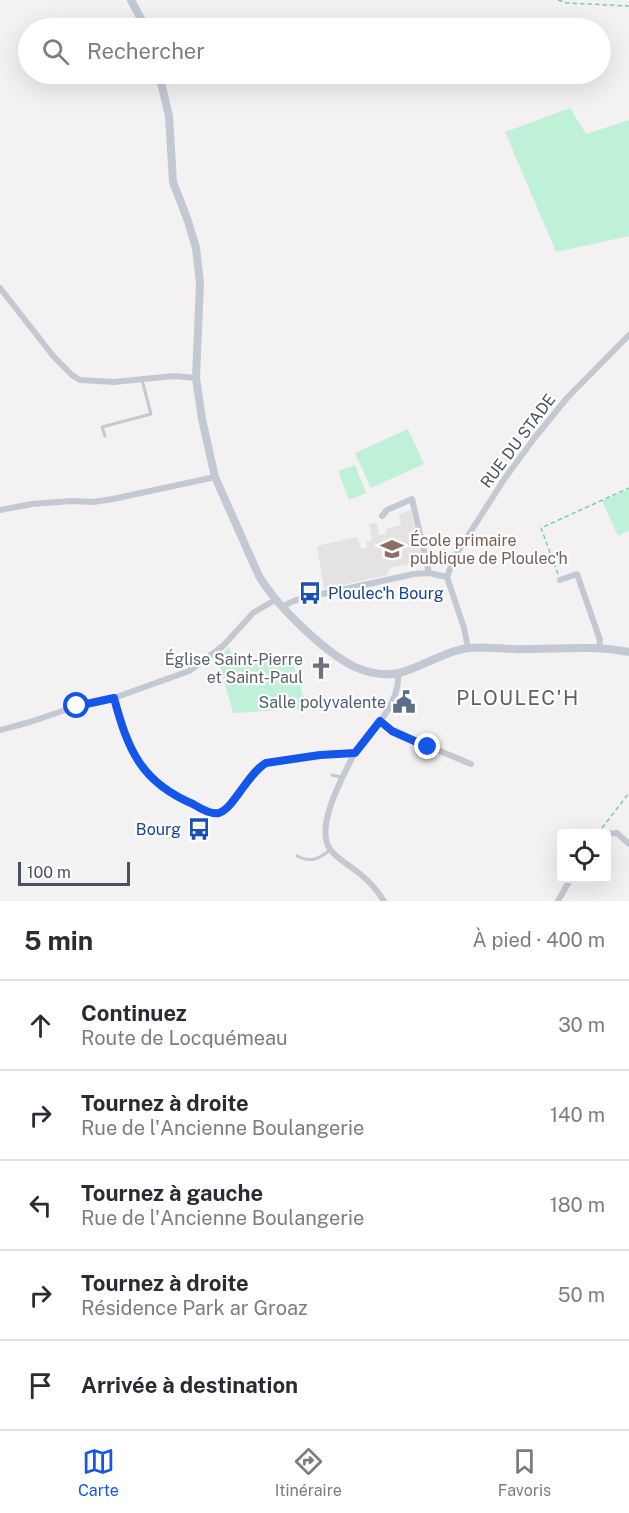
<!DOCTYPE html>
<html lang="fr">
<head>
<meta charset="utf-8">
<style>
	:root { --surface:#fff; --page:#f7f7f7; --text:#2b2b33; --muted:#7c7c81; --line:#e1e1e2; --accent:#1556ea }
	body { margin:0; font-family:"Public Sans",sans-serif; background:var(--page); color:var(--text) }
	.controls { position:absolute; right:18px; bottom:18px; display:grid; overflow:hidden; border-radius:6px; box-shadow:0 6px 24px #0002 }
	.controls button { width:54px; height:54px; display:grid; place-items:center; padding:0; border:0; border-bottom:2px solid var(--line); background:var(--surface); color:var(--text); font:30px sans-serif }
	.scale { position:absolute; left:18px; bottom:15px; width:112px; box-sizing:border-box; padding-left:6px; border:3px solid #48515f; border-top:0; font-size:16px; line-height:21px; white-space:nowrap; color:#48515f; -webkit-text-stroke:4px #fff; paint-order:stroke }
	.stop { position:absolute; width:18px; height:18px; margin:-14px; border:4px solid #1556ea; border-radius:50%; background:#fff }
	.stop.end { background:#1556ea; border-color:#fff; box-shadow:0 2px 6px #0008 }
	.list { margin:0; padding:0; list-style:none }
	h2 { display:flex; justify-content:space-between; align-items:center; height:78px; margin:0; padding:0 24px; font-size:26px }
	h2 small { font-size:20px; font-weight:400; color:var(--muted) }
	.list li { display:grid; grid-template-columns:39px 1fr auto; gap:18px; align-items:center; box-sizing:border-box; height:90px; padding:0 24px; border-top:2px solid var(--line) }
	.list b { display:block; font-size:22px; white-space:nowrap }
	.list p { margin:0; font-size:20px; white-space:nowrap; color:var(--muted) }
	.list em { font-size:20px; font-style:normal; color:var(--muted) }
	.icon { flex:none; width:33px; height:33px; fill:none; stroke:currentColor; stroke-width:2; stroke-linecap:round; stroke-linejoin:round }
	.map { position:relative; flex:none; width:629px; height:901px; overflow:hidden }
	.search { position:absolute; background:var(--surface); box-shadow:0 6px 24px #0002; left:18px; right:18px; top:18px; height:66px; display:flex; align-items:center; gap:15px; box-sizing:border-box; padding:0 21px; border-radius:33px; color:var(--muted); font-size:22px }
	.sheet { height:528px; background:var(--surface) }
	nav { display:flex; justify-content:space-around; align-items:center; box-sizing:border-box; height:84px; border-top:2px solid var(--line); background:var(--surface); font-size:16px; color:var(--muted) }
	nav a { display:grid; justify-items:center; gap:3px }
	nav .on { color:var(--accent) }
	.map>svg:first-child { display:block }
	.education { fill:#e4e2e3 }
	.green { fill:#bff1d9 }
	.lines { fill:none; stroke-linecap:round; stroke-linejoin:round }
	.path { stroke:#76d0af; stroke-width:1.5; stroke-dasharray:4.5 3; stroke-linecap:butt }
	.service { stroke:#c2c9d3; stroke-width:3 }
	.minor { stroke:#c2c9d3; stroke-width:6 }
	.tertiary { stroke:#c2c9d3; stroke-width:8 }
	.route { stroke:#1556ea; stroke-width:8 }
	.labels { text-anchor:middle; dominant-baseline:central; stroke-width:4.5; stroke-linejoin:round; paint-order:stroke }
	.street-label { font-size:16px; fill:#48515f; stroke:#fff }
	.education-label { font-size:16px; fill:#785e54; stroke:#fff; text-anchor:start }
	.transit-label { font-size:16px; fill:#164399; stroke:#fff; text-anchor:start }
	.worship-label { font-size:16px; fill:#5b616d; stroke:#fff; text-anchor:end }
	.service-label { font-size:16px; fill:#4e5e75; stroke:#fff; text-anchor:end }
	.quarter-label { font-size:20px; letter-spacing:1.5px; fill:#5d6066; stroke:#fff }
</style>
</head>
<body>
<div class="map">
<svg width="629" height="901" viewBox="0 0 629 901">
	<rect width="100%" height="100%" fill="#f3f1f1"/>
	<polygon class="education" points="411,510 422,561 390,568 387,575 324,589 317,546 357,537 361,549 367,548 366,542 372,540 369,524 377,523 379,535 386,534 386,529 401,525 399,514"/>
	<g class="green">
		<polygon points="570,108 586,134 629,120 629,236 556,252 505,132"/>
		<polygon points="408,429 424,464 371,488 355,453"/>
		<polygon points="355,465 366,493 349,500 338,471"/>
		<polygon points="629,489 629,530 618,536 602,501"/>
		<polygon points="229,647 235,663 240,665 291,656 307,709 233,713 218,658"/>
	</g>
	<g class="lines">
		<g class="path">
			<polyline points="558,0 567,3 629,6"/>
			<polyline points="558,574 541,528 629,488"/>
			<polyline points="602,828 629,793"/>
		</g>
		<g class="service">
			<polyline points="105,436 102,427 151,414 142,380"/>
			<polyline points="332,775 341,777"/>
			<path d="M 297,856 C 311,863 319,859 330,850"/>
		</g>
		<g class="minor">
			<polyline points="0,288 54,357 72,375 80,380 114,382 174,376 196,378"/>
			<polyline points="0,510 32,504 72,501 93,502 113,499 215,477"/>
			<polyline points="382,516 387,510 412,499 429,573"/>
			<polyline points="447,577 455,556 505,478 536,436 567,398 629,335"/>
			<polyline points="447,577 464,628 468,648"/>
			<polyline points="560,580 577,574 600,640 599,648"/>
			<polyline points="283,607 289,603 299,599 414,574 429,573 447,577"/>
			<path d="M 114,698 C 128,750 141,782 193,804 C 200,808 211,815 219,813 C 234,808 248,773 266,763 L 320,755 L 355,752 C 372,731 401,703 398,673"/>
			<polyline points="380,721 392,731 471,764"/>
			<polyline points="0,730 30,722 77,706 114,698 189,671 223,646 253,613 275,600"/>
			<path d="M 355,752 C 344,775 314,826 330,849 C 337,859 350,866 359,873 C 369,881 377,890 384,901"/>
			<polyline points="606,834 617,833 629,844"/>
			<polyline points="558,901 571,878"/>
		</g>
		<g class="tertiary">
			<polyline points="131,0 146,28"/>
			<path d="M 159,74 L 169,116 L 173,182 L 188,221 L 196,248 L 200,283 L 196,378 L 202,419 L 215,477 L 259,576 C 276,605 324,652 355,667 C 368,673 385,676 399,673 C 423,667 444,651 469,648 C 487,646 506,650 524,649 C 559,649 594,645 629,652"/>
		</g>
	</g>
	<g class="lines">
		<path class="route" d="M 77,706 L 114,698 C 128,750 141,782 193,804 C 200,808 211,815 219,813 C 234,808 248,773 266,763 L 320,755 L 355,753 L 380,721 L 392,731 L 428,747"/>
	</g>
	<defs>
		<g id="school-bare" transform="scale(1.8)"><path d="M0-5L7-2L0 1L-7-2ZM-4 1L0 2.5L4 1V4Q0 6-4 4Z" fill="#8d6e63" stroke="#fff" stroke-width="2.5" paint-order="stroke"/></g>
		<g id="bus-bare" transform="scale(1.8)"><path d="M-5-6H5V4H4V6H2V4H-2V6H-4V4H-5ZM-3.5-4V0h7V-4ZM-3.5 1.2v1.5H-2V1.2ZM2 1.2v1.5H3.5V1.2Z" fill="#1a4fb4" stroke="#fff" stroke-width="2.5" paint-order="stroke"/></g>
		<g id="church-bare" transform="scale(1.8)"><path d="M-1.2-6h2.4v3.5h3.3v2.4h-3.3V6h-2.4V-.1h-3.3v-2.4h3.3Z" fill="#6b7280" stroke="#fff" stroke-width="2.5" paint-order="stroke"/></g>
		<g id="civic-bare" transform="scale(1.8)"><path d="M-.6-6.5H3V-4.5H.6V-3L4-1V1h2V6H-6V1h2V-1L-.6-3ZM-1.2 2.5V6h2.4V2.5Z" fill="#5c6f8a" stroke="#fff" stroke-width="2.5" paint-order="stroke"/></g>
	</defs>
	<g fill-rule="evenodd">
		<use href="#school-bare" x="392" y="549"/>
		<use href="#bus-bare" x="310" y="593"/>
		<use href="#church-bare" x="321" y="668"/>
		<use href="#civic-bare" x="404" y="702"/>
		<use href="#bus-bare" x="199" y="829"/>
	</g>
	<g class="labels">
		<g class="street-label">
			<text transform="translate(518 441) rotate(-53)">RUE DU STADE</text>
		</g>
		<g class="education-label">
			<text x="410" y="540">École primaire<tspan x="410" dy="18">publique de Ploulec'h</tspan></text>
		</g>
		<g class="transit-label">
			<text x="328" y="593">Ploulec'h Bourg</text>
			<text x="181" y="829" text-anchor="end">Bourg</text>
		</g>
		<g class="worship-label">
			<text x="303" y="659">Église Saint-Pierre<tspan x="303" dy="18">et Saint-Paul</tspan></text>
		</g>
		<g class="service-label">
			<text x="386" y="702">Salle polyvalente</text>
		</g>
		<g class="quarter-label">
			<text x="518" y="698">PLOULEC'H</text>
		</g>
	</g>
</svg>
<div class="controls">
<button><svg class="icon" aria-label="locate" viewBox="0 0 24 24"><circle cx="12" cy="12" r="6"/><path d="M12 2v4M12 18v4M2 12h4M18 12h4"/></svg></button>
</div>
<div class="scale">100 m</div>
<div class="stop" style="left:77px;top:706px"></div>
<div class="stop end" style="left:428px;top:747px"></div>
<div class="search"><svg class="icon" aria-label="search" viewBox="0 0 24 24"><circle cx="10" cy="10" r="6"/><path d="M15 15l6 6"/></svg>Rechercher</div>
</div>
<section class="sheet">
<h2>5 min<small>À pied · 400 m</small></h2>
<ul class="list">
<li><svg class="icon" aria-label="ahead" viewBox="0 0 24 24"><path d="M12 20V5M6 11l6-6 6 6"/></svg><div><b>Continuez</b><p>Route de Locquémeau</p></div><em>30 m</em></li>
<li><svg class="icon" aria-label="right" viewBox="0 0 24 24"><path d="M7 20v-9h11M14 6l5 5-5 5"/></svg><div><b>Tournez à droite</b><p>Rue de l'Ancienne Boulangerie</p></div><em>140 m</em></li>
<li><svg class="icon" aria-label="left" viewBox="0 0 24 24"><path d="M17 20v-9H6M10 6l-5 5 5 5"/></svg><div><b>Tournez à gauche</b><p>Rue de l'Ancienne Boulangerie</p></div><em>180 m</em></li>
<li><svg class="icon" aria-label="right" viewBox="0 0 24 24"><path d="M7 20v-9h11M14 6l5 5-5 5"/></svg><div><b>Tournez à droite</b><p>Résidence Park ar Groaz</p></div><em>50 m</em></li>
<li><svg class="icon" aria-label="arrive" viewBox="0 0 24 24"><path d="M6 21V4h12l-3 4 3 4H6"/></svg><div><b>Arrivée à destination</b></div></li>
</ul>
</section>
<nav>
<a class="on"><svg class="icon" aria-label="map" viewBox="0 0 24 24"><path d="M3 6l6-2 6 2 6-2v14l-6 2-6-2-6 2zM9 4v14M15 6v14"/></svg>Carte</a>
<a><svg class="icon" aria-label="directions" viewBox="0 0 24 24"><path d="M12 3l9 9-9 9-9-9zM9 14v-3h6M13 9l2 2-2 2"/></svg>Itinéraire</a>
<a><svg class="icon" aria-label="saved" viewBox="0 0 24 24"><path d="M7 4h10v16l-5-4-5 4z"/></svg>Favoris</a>
</nav>
</body>
</html>
